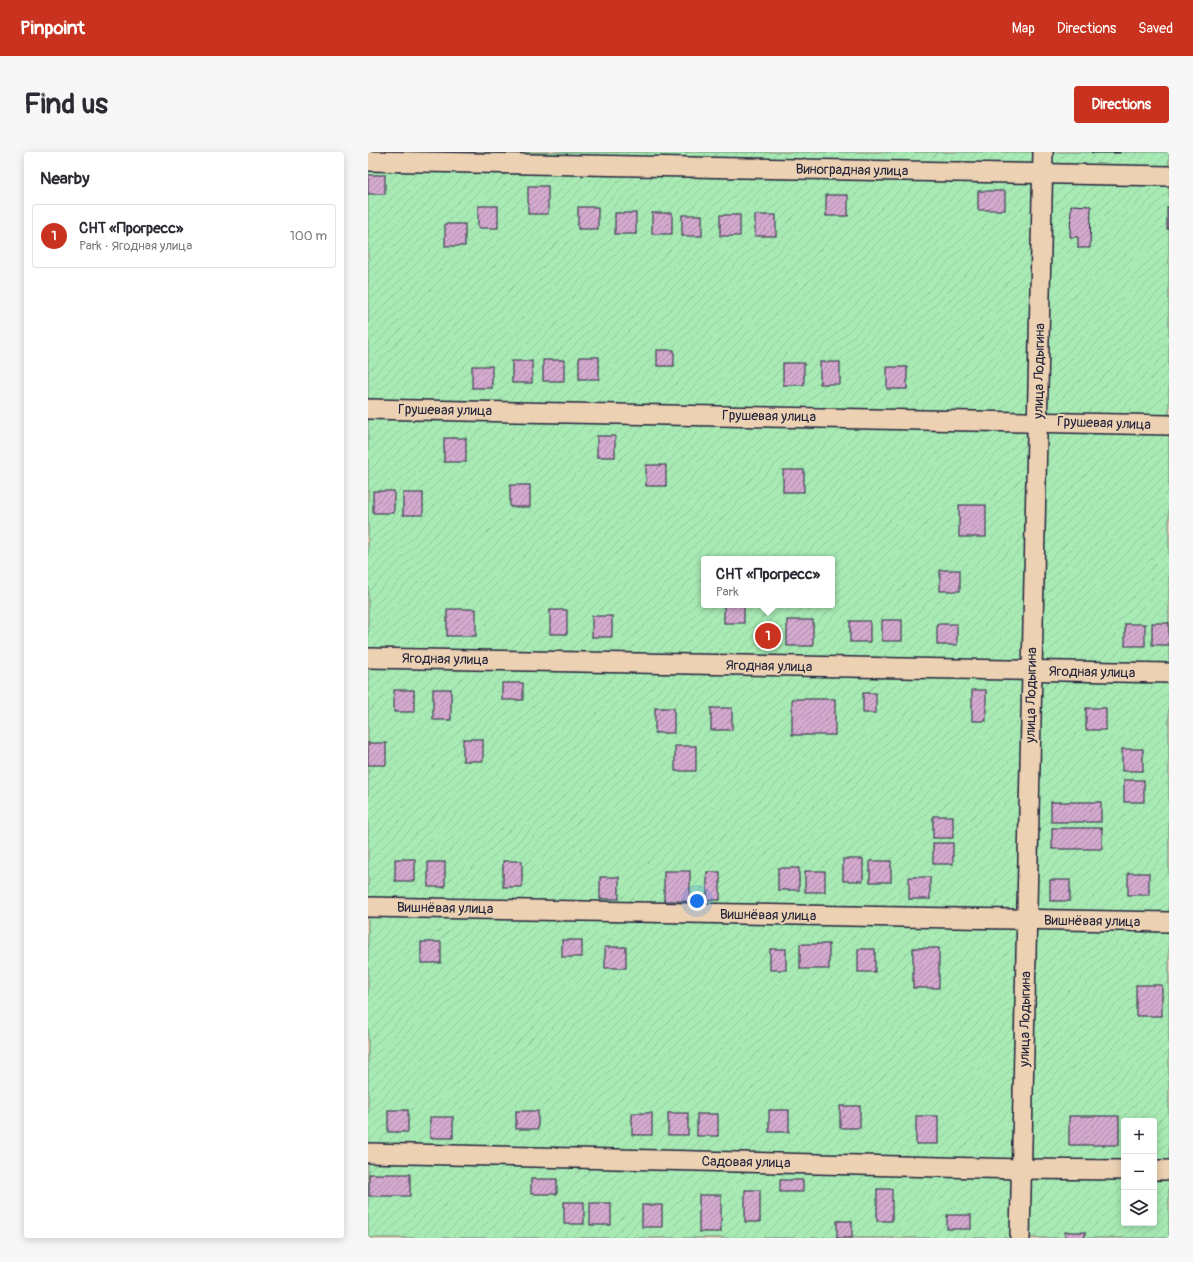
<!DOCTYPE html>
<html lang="en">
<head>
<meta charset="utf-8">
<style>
	:root { --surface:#fff; --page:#f7f7f7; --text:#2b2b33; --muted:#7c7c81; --line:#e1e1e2; --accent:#c8321e }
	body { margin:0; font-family:Pangolin,sans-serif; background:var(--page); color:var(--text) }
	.controls { position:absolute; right:12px; bottom:12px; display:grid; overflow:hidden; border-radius:4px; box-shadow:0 2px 10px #0003 }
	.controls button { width:36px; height:36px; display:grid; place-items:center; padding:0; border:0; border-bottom:1px solid var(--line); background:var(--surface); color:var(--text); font:20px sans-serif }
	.you { position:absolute; left:329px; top:749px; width:14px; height:14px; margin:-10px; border:3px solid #fff; border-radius:50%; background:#1a73e8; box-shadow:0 0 0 6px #1a73e833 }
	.badge { display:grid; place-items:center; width:26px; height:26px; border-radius:50%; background:var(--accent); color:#fff; font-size:13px; font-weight:700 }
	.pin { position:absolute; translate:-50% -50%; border:2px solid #fff; box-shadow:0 1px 4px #0006 }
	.popup { position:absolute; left:333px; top:404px; width:134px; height:52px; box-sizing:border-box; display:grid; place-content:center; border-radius:4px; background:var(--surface); filter:drop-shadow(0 1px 3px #0005); font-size:13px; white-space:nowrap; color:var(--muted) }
	.popup b { font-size:15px; color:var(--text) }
	.popup::after { content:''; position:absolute; left:50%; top:100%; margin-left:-8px; border:8px solid transparent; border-top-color:var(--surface) }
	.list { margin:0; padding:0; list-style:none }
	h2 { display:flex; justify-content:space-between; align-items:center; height:52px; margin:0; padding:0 16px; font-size:17px }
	h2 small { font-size:13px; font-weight:400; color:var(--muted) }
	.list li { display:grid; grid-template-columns:26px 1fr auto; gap:12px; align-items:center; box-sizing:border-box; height:64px; margin:0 8px 8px; padding:0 8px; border:1px solid var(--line); border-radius:4px }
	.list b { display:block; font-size:15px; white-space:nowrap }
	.list p { margin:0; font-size:13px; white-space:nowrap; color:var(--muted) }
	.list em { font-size:13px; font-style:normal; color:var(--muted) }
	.icon { flex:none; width:22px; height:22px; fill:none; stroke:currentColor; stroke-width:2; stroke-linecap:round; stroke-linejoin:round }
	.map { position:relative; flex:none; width:801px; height:1086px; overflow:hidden; border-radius:4px }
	header { display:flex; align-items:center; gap:24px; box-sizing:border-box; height:56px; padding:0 20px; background:var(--accent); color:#fff }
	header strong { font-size:19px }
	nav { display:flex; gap:22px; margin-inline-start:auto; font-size:14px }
	.intro { display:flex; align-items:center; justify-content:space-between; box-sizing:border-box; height:96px; padding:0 24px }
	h1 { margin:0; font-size:28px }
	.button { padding:10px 18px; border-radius:4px; background:var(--accent); color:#fff; font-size:14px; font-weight:700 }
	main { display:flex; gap:24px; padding:0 24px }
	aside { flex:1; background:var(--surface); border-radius:4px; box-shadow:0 2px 10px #0003 }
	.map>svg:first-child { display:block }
	.garden { fill:url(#garden-furrows); stroke:#658678; fill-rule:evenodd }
	.building { fill:url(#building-hatch); stroke:#22223b }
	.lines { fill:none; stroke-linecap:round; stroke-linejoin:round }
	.street-casing { stroke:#22223b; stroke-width:22 }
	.street { stroke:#ecd2b3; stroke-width:19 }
	.labels { text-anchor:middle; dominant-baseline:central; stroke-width:4; stroke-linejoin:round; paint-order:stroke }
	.street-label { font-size:14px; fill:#22223b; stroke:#ecd2b3 }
</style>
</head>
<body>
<header>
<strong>Pinpoint</strong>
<nav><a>Map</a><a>Directions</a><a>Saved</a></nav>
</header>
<div class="intro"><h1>Find us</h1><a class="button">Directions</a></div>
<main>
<aside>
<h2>Nearby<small></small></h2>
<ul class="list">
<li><span class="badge">1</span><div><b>СНТ «Прогресс»</b><p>Park · Ягодная улица</p></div><em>100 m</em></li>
</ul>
</aside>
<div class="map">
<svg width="801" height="1086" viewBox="0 0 801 1086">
	<defs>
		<pattern id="garden-furrows" width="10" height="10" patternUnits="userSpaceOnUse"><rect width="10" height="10" fill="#a8eab4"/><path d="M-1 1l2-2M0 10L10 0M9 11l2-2" fill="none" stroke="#90c89c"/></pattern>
		<pattern id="building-hatch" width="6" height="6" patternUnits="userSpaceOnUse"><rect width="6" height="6" fill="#d4aacf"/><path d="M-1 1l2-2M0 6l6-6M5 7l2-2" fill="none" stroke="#ac8aa9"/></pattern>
	</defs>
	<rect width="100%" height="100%" fill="#ecd2b3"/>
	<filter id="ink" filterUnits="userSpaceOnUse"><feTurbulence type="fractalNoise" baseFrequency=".025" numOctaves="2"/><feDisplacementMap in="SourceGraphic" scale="8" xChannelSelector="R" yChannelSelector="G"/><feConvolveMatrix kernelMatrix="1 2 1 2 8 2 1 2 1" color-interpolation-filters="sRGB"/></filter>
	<g filter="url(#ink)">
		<path class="garden" d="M 0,0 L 801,0 L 801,1086 L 0,1086 ZM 336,407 L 464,407 L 464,453 L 336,453 ZM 756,969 L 786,969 L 786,1071 L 756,1071 Z"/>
		<g class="building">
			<rect x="724" y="0" width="28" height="1"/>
			<rect x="0" y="23" width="17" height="19"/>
			<rect x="160" y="34" width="20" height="28"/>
			<rect x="610" y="39" width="27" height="19"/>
			<rect x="458" y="43" width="22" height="21"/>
			<polygon points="703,53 723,54 722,96 710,96 710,85 702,85"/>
			<rect x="110" y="54" width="20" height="22"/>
			<rect x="210" y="55" width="20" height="22"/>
			<rect x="799" y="55" width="2" height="22"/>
			<rect x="247" y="61" width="21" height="21"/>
			<rect x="284" y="61" width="20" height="21"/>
			<rect x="314" y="63" width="20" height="21"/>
			<rect x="352" y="63" width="20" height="21"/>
			<rect x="387" y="63" width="21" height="21"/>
			<rect x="77" y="72" width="20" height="22"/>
			<rect x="289" y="198" width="17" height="16"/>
			<rect x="211" y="205" width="20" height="22"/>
			<rect x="175" y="208" width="21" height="21"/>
			<rect x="144" y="209" width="20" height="22"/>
			<rect x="452" y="210" width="20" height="22"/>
			<rect x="415" y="211" width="21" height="22"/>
			<rect x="104" y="214" width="20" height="22"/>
			<rect x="519" y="215" width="20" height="22"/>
			<rect x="229" y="284" width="18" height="21"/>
			<rect x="76" y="286" width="22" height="24"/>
			<rect x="278" y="313" width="20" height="21"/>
			<rect x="415" y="318" width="21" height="22"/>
			<rect x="142" y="333" width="20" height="22"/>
			<rect x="5" y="339" width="21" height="22"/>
			<rect x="35" y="341" width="20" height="22"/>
			<rect x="591" y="353" width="27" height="32"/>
			<rect x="572" y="418" width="20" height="21"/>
			<rect x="356" y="453" width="20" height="18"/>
			<rect x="79" y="457" width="29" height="27"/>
			<rect x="182" y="458" width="17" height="24"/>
			<rect x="224" y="464" width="20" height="21"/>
			<rect x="419" y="468" width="26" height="26"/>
			<rect x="514" y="468" width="20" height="21"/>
			<rect x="482" y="469" width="20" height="21"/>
			<rect x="784" y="471" width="17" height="22"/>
			<rect x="569" y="472" width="20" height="21"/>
			<rect x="757" y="472" width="20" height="22"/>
			<rect x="134" y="531" width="21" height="17"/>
			<rect x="65" y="537" width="18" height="31"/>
			<rect x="26" y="538" width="20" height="22"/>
			<rect x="604" y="538" width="14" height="31"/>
			<rect x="495" y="541" width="13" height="20"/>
			<rect x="424" y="547" width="43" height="36"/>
			<rect x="287" y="556" width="19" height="25"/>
			<rect x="343" y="556" width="21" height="22"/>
			<rect x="718" y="556" width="20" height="22"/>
			<rect x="95" y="587" width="20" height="22"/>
			<rect x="0" y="591" width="18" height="22"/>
			<rect x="307" y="594" width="21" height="25"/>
			<rect x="754" y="597" width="21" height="22"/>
			<rect x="756" y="628" width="20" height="22"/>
			<rect x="683" y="650" width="50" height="20"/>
			<rect x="565" y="664" width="20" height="22"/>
			<rect x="684" y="676" width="50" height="21"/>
			<rect x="565" y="691" width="20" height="21"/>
			<rect x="27" y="707" width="20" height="22"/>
			<rect x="475" y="707" width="20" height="22"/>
			<rect x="135" y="709" width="19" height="26"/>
			<rect x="502" y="709" width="21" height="21"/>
			<rect x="60" y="710" width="17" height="25"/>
			<rect x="410" y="716" width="21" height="22"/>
			<rect x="296" y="719" width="26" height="30"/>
			<rect x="437" y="719" width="20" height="21"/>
			<rect x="339" y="720" width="13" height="28"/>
			<rect x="760" y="721" width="21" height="22"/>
			<rect x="232" y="725" width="19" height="22"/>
			<rect x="541" y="725" width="21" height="22"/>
			<rect x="682" y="728" width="20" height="21"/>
			<rect x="194" y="788" width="20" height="17"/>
			<rect x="53" y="790" width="20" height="21"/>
			<rect x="432" y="792" width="29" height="25"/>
			<rect x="237" y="795" width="21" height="21"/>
			<rect x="545" y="796" width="26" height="40"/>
			<rect x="402" y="797" width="16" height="21"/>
			<rect x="490" y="797" width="17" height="23"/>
			<rect x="768" y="833" width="26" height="31"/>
			<rect x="472" y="954" width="20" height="22"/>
			<rect x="20" y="958" width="20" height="22"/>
			<rect x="401" y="958" width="20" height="22"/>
			<rect x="148" y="959" width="22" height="18"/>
			<rect x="264" y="961" width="20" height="22"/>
			<rect x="300" y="961" width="20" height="22"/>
			<rect x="329" y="962" width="21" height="22"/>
			<rect x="548" y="964" width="22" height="28"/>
			<rect x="701" y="964" width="50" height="29"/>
			<rect x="62" y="965" width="23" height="21"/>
			<rect x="1" y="1022" width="41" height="22"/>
			<rect x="163" y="1027" width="26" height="15"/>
			<rect x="412" y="1028" width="23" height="12"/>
			<rect x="509" y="1037" width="15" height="32"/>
			<rect x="377" y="1038" width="15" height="32"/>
			<rect x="331" y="1043" width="22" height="37"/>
			<rect x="786" y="1048" width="1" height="22"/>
			<rect x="196" y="1050" width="20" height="22"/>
			<rect x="222" y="1051" width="21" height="22"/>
			<rect x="274" y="1053" width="20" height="22"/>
			<rect x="579" y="1063" width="24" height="14"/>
			<rect x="469" y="1069" width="15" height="17"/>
			<rect x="697" y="1080" width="20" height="6"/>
		</g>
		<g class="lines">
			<g class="street-casing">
				<g id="street">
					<polyline points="0,9 801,24"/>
					<polyline points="0,257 801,273"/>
					<polyline points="0,506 801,521"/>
					<polyline points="0,755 801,770"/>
					<polyline points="0,1001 653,1017 756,1018"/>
					<polyline points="786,1018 801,1018"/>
					<polyline points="652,1086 675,0"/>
				</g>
			</g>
			<use href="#street" class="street"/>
		</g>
	</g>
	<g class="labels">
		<g class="street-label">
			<text transform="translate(484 18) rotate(1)">Виноградная улица</text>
			<text transform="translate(671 219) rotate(-89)">улица Лодыгина</text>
			<text transform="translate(77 258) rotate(1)">Грушевая улица</text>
			<text transform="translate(401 264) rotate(1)">Грушевая улица</text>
			<text transform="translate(736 271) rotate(2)">Грушевая улица</text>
			<text transform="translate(77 507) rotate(1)">Ягодная улица</text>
			<text transform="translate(401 514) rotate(1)">Ягодная улица</text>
			<text transform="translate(724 520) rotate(1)">Ягодная улица</text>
			<text transform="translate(663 543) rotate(-89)">улица Лодыгина</text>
			<text transform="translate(77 756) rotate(1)">Вишнёвая улица</text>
			<text transform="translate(400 763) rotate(1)">Вишнёвая улица</text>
			<text transform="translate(724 769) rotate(1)">Вишнёвая улица</text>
			<text transform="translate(657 867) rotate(-89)">улица Лодыгина</text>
			<text transform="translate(378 1010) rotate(1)">Садовая улица</text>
		</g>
	</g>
</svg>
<div class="controls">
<button>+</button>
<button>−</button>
<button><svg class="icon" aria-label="layers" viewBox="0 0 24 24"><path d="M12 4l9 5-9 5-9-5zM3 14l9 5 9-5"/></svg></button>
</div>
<div class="you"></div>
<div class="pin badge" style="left:400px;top:484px">1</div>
<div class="popup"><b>СНТ «Прогресс»</b>Park</div>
</div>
</main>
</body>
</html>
